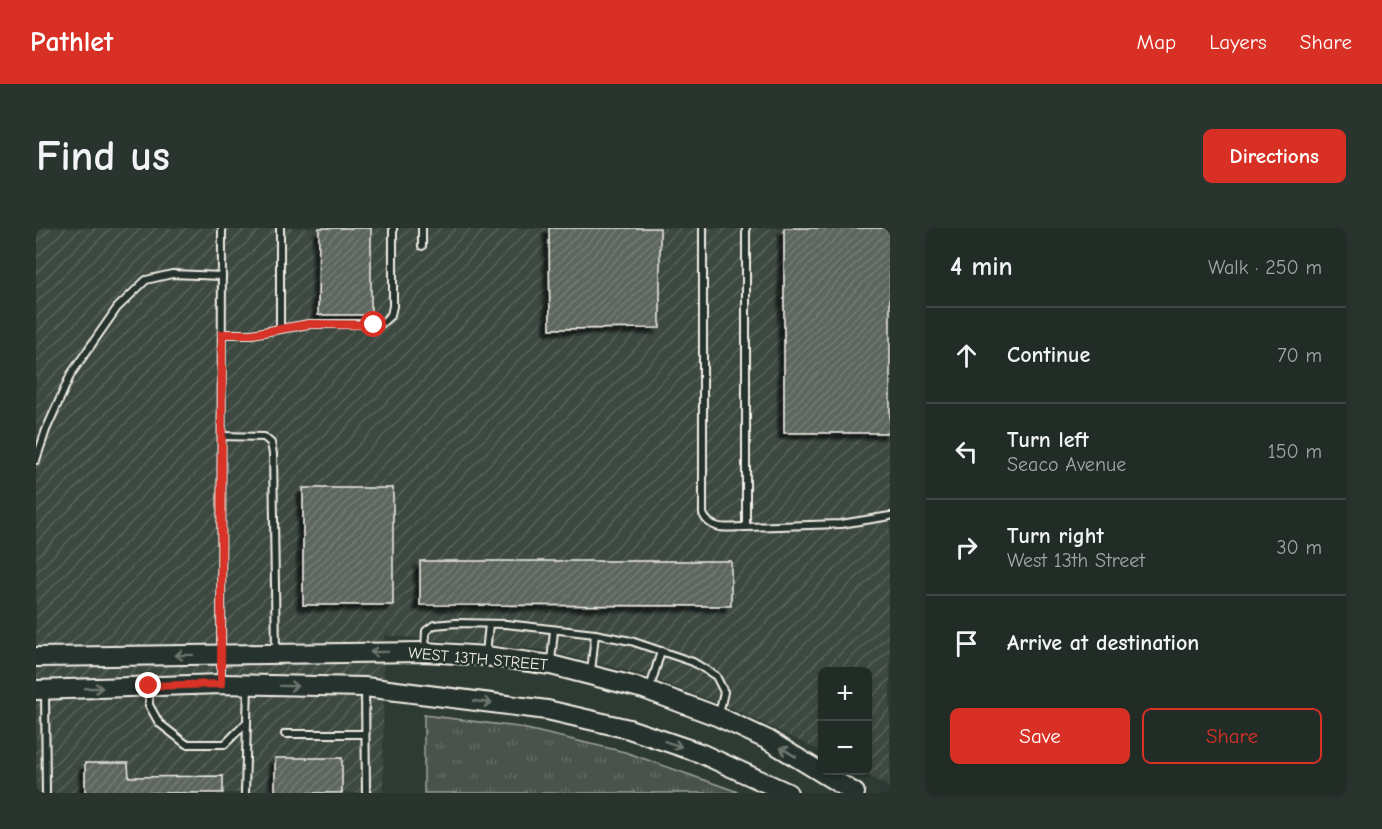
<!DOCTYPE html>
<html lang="en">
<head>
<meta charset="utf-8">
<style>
	:root { --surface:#222c27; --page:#2a342f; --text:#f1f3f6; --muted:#a2a7a7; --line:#3f4844; --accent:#d93025 }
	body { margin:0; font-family:"Comic Neue",sans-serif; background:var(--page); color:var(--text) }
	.controls { position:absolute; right:18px; bottom:18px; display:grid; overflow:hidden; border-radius:9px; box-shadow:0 2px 4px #0004 }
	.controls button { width:54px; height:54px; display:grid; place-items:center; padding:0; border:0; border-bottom:2px solid var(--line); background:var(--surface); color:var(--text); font:30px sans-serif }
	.stop { position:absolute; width:18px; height:18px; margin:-14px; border:4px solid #d93025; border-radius:50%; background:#fff }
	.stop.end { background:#d93025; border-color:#fff; box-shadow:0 2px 6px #0008 }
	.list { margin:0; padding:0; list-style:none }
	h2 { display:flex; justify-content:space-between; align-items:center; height:78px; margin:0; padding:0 24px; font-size:26px }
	h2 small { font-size:20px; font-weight:400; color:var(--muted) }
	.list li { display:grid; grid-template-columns:39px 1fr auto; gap:18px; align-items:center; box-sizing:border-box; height:96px; padding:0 24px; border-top:2px solid var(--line) }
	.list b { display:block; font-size:22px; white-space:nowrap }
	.list p { margin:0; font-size:20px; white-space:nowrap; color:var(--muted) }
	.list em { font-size:20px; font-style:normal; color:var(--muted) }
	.actions { display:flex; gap:12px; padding:18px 24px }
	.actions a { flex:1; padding:14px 0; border:2px solid var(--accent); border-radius:9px; text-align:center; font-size:21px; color:var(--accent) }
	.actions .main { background:var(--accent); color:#fff }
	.icon { flex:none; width:33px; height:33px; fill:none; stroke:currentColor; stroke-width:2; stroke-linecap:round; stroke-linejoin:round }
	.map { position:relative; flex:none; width:854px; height:565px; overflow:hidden; border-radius:9px }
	header { display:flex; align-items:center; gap:36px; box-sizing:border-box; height:84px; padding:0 30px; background:var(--accent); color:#fff }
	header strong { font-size:28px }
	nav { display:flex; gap:33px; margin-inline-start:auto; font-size:21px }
	.intro { display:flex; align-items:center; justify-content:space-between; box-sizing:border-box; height:144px; padding:0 36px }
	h1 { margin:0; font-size:42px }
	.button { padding:15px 27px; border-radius:9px; background:var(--accent); color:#fff; font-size:21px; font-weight:700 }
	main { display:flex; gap:36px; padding:0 36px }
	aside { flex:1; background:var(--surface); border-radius:9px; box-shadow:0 2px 4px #0004 }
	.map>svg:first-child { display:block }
	.industrial { fill:url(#industrial-furrows) }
	.grass { fill:url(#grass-tufts); stroke:#9ea29a; stroke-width:1.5 }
	.building { fill:url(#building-hatch); stroke:#f4f1e8; stroke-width:1.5; filter:url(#shadow) }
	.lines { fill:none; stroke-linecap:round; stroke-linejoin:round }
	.lane-casing { stroke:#f4f1e8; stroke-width:10 }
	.secondary-casing { stroke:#f4f1e8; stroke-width:22 }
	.lane { stroke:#26332d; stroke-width:6 }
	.secondary { stroke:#26332d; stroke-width:18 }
	.oneway { stroke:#6e766e }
	.route { stroke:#d93025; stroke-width:8 }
	.labels { text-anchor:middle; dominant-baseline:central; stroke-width:5; stroke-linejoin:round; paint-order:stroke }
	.street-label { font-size:16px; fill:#f4f1e8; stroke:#26332d }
</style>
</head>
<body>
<header>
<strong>Pathlet</strong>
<nav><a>Map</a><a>Layers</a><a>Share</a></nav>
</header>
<div class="intro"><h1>Find us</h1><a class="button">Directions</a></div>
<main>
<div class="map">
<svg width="854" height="565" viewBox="0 0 854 565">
	<defs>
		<pattern id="industrial-furrows" width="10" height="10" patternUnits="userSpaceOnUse" patternTransform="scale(1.5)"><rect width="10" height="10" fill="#3c4841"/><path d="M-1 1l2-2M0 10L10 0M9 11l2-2" fill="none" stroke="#59635c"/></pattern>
		<pattern id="grass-tufts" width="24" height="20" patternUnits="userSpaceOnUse" patternTransform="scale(1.5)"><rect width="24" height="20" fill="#48524c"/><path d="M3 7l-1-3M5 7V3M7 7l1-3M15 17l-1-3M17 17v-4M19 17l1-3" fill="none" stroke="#636b66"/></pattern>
		<pattern id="building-hatch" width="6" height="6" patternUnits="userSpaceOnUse" patternTransform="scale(1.5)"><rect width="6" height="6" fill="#5c655e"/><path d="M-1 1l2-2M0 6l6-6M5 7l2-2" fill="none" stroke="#747c75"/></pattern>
		<filter id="shadow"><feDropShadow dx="-5.5" dy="5.5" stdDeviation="1.5" flood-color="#0009"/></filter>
	</defs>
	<rect width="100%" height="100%" fill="#2e3b34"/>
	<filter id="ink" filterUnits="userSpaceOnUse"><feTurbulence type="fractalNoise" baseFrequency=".0167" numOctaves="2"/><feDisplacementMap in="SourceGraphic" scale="12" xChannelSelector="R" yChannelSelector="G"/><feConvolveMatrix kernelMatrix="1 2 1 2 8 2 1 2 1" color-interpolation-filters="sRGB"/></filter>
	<g filter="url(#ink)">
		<polygon class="industrial" points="0,0 854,0 854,559 823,543 832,542 832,443 786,443 786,524 698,481 605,446 508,422 348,407 347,565 0,565"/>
		<polygon class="grass" points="388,487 482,499 589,524 705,565 388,565"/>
		<g class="building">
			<polygon points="283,0 335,0 335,87 282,87"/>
			<polygon points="513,0 624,0 624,100 514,101"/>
			<rect x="748" y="0" width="106" height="205"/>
			<rect x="267" y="260" width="90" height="117"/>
			<polygon points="384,333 695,333 695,378 384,377"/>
			<rect x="239" y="530" width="67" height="35"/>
			<polygon points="49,535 92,535 93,549 187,548 187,565 49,565"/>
		</g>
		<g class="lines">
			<g class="lane-casing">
				<g id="lane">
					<polyline points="244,0 244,100"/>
					<polyline points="386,0 386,18"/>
					<path d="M 667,0 L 667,286 C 675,304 694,299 710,299"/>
					<polyline points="710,0 710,299 805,296 854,288"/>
					<polyline points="186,106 216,106 273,96 345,96 355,87 357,78 357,0"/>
					<polyline points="186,208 228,209 235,215 237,226 240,424"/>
					<polyline points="0,232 10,202 35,146 81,80 110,52 136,46 186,48"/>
					<polyline points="389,421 390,403 398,397 420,395 470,396 559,406 595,413 657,434 680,448 688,464 683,486"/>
					<polyline points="450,425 453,396"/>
					<polyline points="515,434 518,402"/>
					<polyline points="555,444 559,406"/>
					<polyline points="185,455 186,0"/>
					<polyline points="614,460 625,423"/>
					<polyline points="329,461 330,565"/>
					<polyline points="9,462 10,565"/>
					<polyline points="113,462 113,477 123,495 150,516 189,516 211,494"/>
					<polyline points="249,506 329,506"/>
					<polyline points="209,565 212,457"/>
				</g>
			</g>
			<g class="secondary-casing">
				<g id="secondary">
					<polyline points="0,429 389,424 450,428 515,437 608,461 683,489 732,512 819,565"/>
					<polyline points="0,462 185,456 329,459 511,482 593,501 664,525 752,565"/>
				</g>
			</g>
			<use href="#lane" class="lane"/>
			<use href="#secondary" class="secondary"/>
		</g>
		<defs><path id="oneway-shaft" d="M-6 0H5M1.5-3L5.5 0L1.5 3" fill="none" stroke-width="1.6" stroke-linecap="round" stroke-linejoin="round" transform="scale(1.5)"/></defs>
		<g class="oneway">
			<use href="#oneway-shaft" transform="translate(343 424) rotate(179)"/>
			<use href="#oneway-shaft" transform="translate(148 427) rotate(179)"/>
			<use href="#oneway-shaft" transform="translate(253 458) rotate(1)"/>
			<use href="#oneway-shaft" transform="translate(58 460) rotate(-2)"/>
			<use href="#oneway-shaft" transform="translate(447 474) rotate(6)"/>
			<use href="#oneway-shaft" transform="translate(637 516) rotate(18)"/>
			<use href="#oneway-shaft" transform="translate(752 524) rotate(-149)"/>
		</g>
	</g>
	<g class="lines" filter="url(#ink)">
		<polyline class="route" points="113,458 185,456 186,106 216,106 273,96 338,97"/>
	</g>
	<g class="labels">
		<g class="street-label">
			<text transform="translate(442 431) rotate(5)">WEST 13TH STREET</text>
		</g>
	</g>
</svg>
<div class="controls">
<button>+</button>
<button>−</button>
</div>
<div class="stop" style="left:338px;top:97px"></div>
<div class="stop end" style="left:113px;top:458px"></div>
</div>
<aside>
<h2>4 min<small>Walk · 250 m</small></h2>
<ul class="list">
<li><svg class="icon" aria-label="ahead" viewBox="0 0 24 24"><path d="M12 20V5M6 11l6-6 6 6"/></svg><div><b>Continue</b></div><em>70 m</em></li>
<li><svg class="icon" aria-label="left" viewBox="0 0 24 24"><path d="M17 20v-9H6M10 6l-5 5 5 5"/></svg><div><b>Turn left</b><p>Seaco Avenue</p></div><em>150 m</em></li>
<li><svg class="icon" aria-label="right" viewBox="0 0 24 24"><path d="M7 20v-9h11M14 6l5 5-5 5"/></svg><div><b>Turn right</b><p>West 13th Street</p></div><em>30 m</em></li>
<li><svg class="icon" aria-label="arrive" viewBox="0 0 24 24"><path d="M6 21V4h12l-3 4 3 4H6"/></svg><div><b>Arrive at destination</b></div></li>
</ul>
<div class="actions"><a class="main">Save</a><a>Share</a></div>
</aside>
</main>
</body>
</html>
